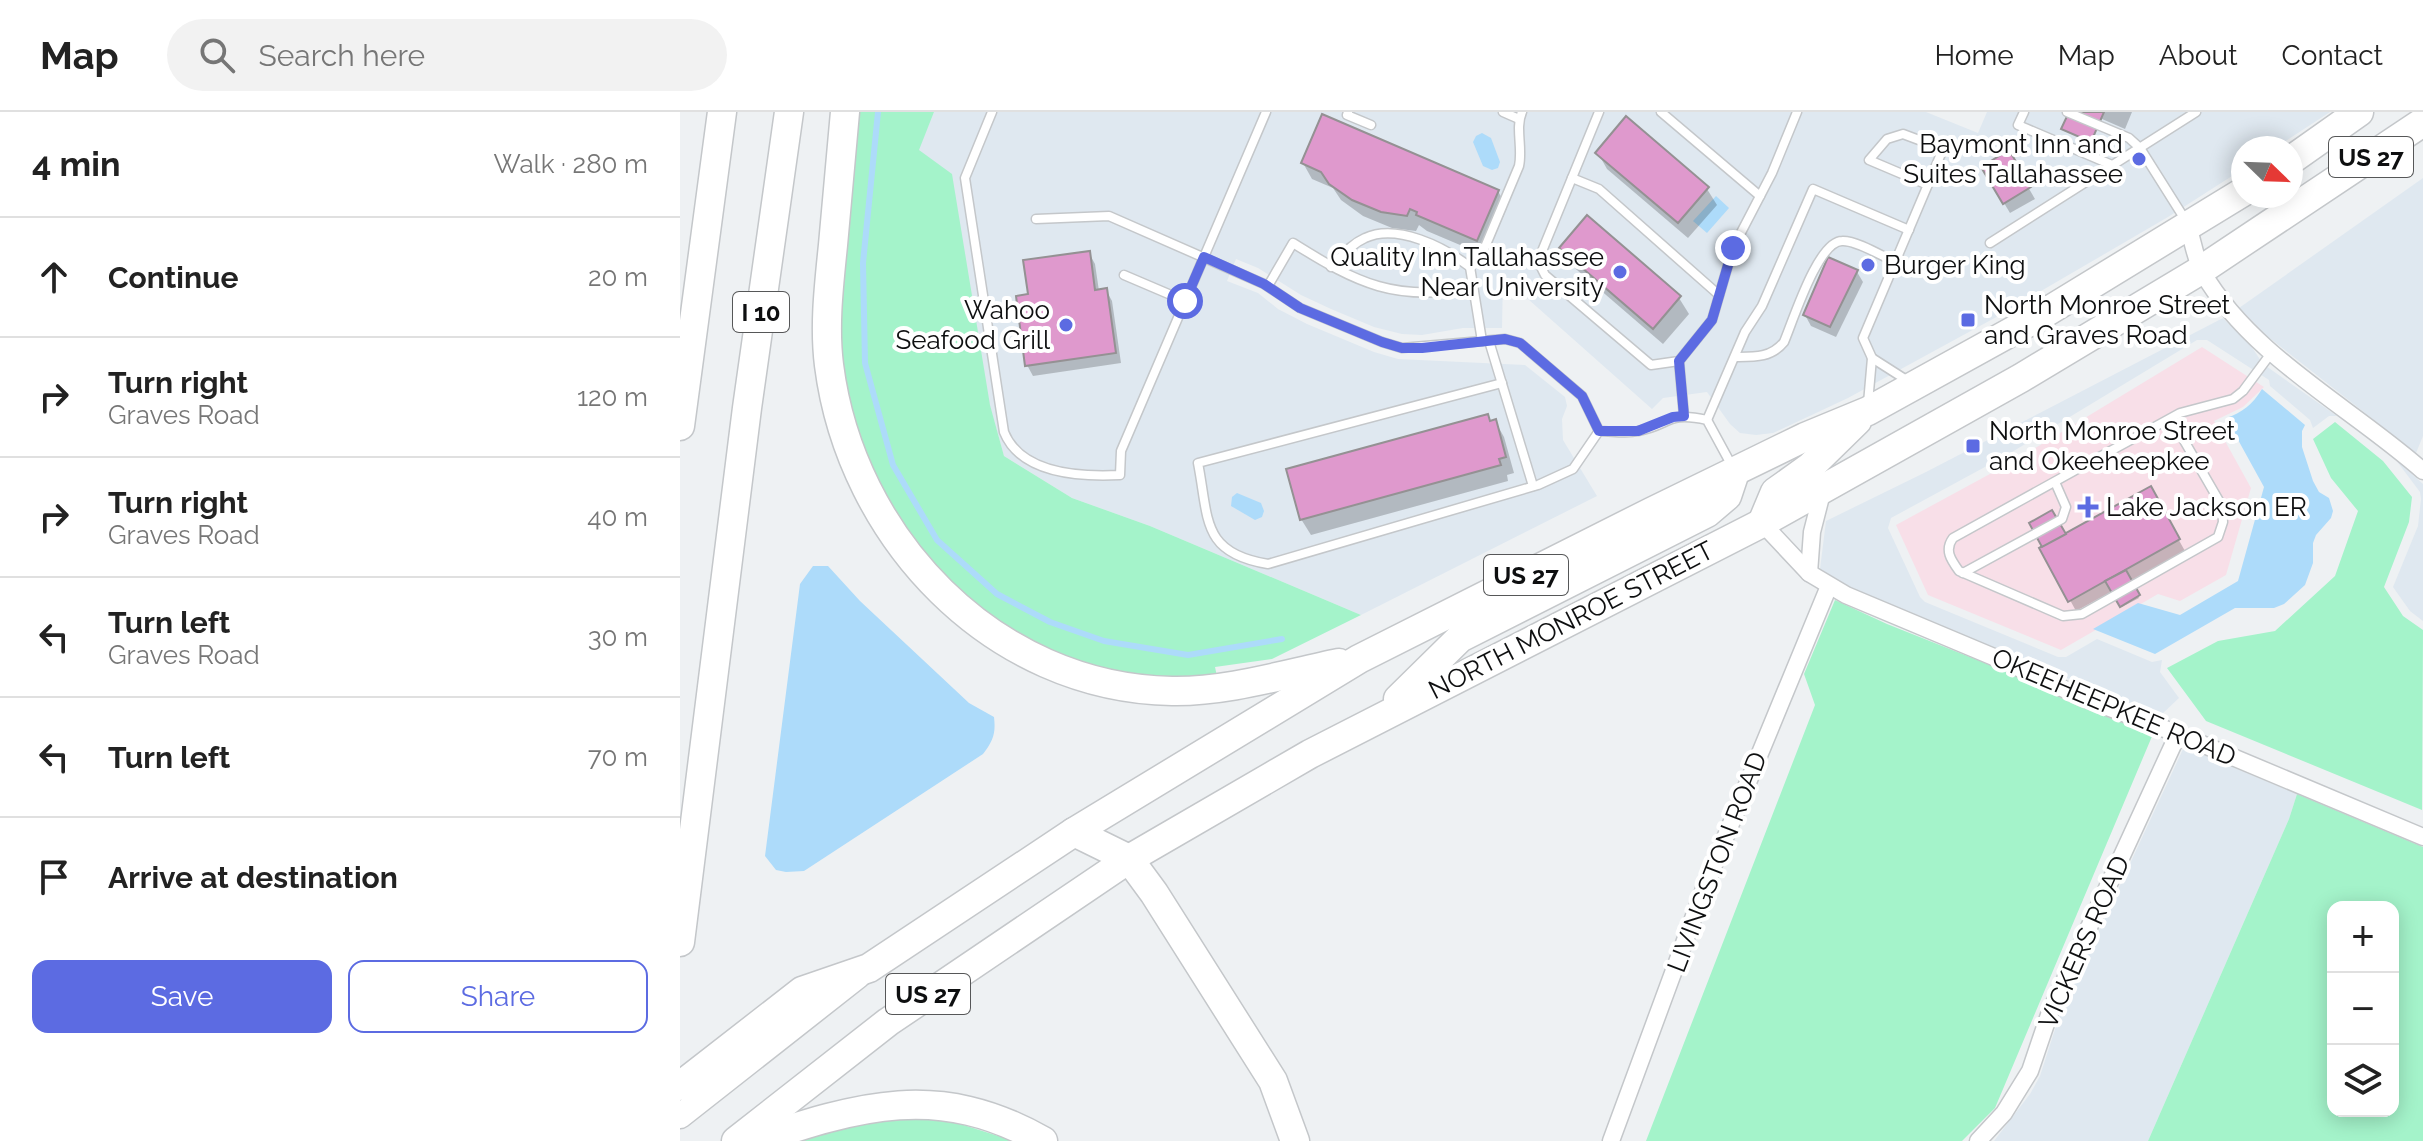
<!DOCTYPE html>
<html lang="en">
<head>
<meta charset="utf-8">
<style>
	:root { --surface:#fff; --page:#f2f2f2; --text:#222; --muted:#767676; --line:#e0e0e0; --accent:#5c6be2 }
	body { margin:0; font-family:Raleway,sans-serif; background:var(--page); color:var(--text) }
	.controls { position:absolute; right:24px; bottom:24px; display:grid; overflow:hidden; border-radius:16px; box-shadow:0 4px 20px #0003 }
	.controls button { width:72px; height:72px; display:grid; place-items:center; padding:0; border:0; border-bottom:2px solid var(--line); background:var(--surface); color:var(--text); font:40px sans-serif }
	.compass { position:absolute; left:1551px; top:24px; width:72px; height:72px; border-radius:50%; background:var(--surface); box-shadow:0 4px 20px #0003; rotate:113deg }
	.stop { position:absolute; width:24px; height:24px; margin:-18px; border:6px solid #5c6be2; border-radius:50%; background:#fff }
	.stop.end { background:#5c6be2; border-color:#fff; box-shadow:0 2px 8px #0008 }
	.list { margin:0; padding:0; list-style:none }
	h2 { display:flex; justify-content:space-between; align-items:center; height:104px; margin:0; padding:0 32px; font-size:34px }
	h2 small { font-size:26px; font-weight:400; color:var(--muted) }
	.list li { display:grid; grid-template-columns:52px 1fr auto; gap:24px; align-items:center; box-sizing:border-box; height:120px; padding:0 32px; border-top:2px solid var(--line) }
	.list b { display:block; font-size:30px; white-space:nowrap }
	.list p { margin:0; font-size:26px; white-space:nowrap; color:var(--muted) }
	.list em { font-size:26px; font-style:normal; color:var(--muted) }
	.actions { display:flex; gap:16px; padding:24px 32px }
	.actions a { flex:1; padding:18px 0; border:2px solid var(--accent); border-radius:16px; text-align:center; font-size:28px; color:var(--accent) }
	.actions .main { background:var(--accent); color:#fff }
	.icon { flex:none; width:44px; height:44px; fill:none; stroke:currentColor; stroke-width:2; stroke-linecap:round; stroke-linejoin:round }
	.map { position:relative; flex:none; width:1743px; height:1029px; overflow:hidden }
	header { display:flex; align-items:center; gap:48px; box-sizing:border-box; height:112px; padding:0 40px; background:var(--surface); border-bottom:2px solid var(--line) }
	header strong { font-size:38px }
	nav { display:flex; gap:44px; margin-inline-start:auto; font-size:28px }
	.search { width:560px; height:72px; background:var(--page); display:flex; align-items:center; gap:20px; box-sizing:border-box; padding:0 28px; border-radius:44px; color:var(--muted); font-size:30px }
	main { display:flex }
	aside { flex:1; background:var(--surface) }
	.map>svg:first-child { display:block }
	.built { fill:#dfe8f0 }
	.medical { fill:#f8dfe8 }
	.green { fill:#a4f3ca; fill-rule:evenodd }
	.water { fill:#addbfa }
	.shadow { fill:#0003 }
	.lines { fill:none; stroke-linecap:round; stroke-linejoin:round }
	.stream { stroke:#addbfa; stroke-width:6 }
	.building { fill:#df99cd; stroke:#949193; stroke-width:2 }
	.lane-casing { stroke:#c4c7ca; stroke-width:11 }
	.street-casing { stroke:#c4c7ca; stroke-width:19 }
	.primary-casing { stroke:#c4c7ca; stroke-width:27 }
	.highway-casing { stroke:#c4c7ca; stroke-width:31 }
	.lane { stroke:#fff; stroke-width:8 }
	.street { stroke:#fff; stroke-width:16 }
	.primary { stroke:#fff; stroke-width:24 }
	.highway { stroke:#fff; stroke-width:28 }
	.route { stroke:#5c6be2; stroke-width:10 }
	.poi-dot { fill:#5c6be2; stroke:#fff; stroke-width:3 }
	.labels { text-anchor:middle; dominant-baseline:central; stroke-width:8; stroke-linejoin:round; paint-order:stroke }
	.shield { fill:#fff; stroke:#565758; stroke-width:2 }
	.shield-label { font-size:24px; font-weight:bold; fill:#0e0f10 }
	.poi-label { font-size:26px; fill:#0e0f10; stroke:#fff; text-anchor:start }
	.street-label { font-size:26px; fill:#0e0f10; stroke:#fff }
</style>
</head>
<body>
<header>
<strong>Map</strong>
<div class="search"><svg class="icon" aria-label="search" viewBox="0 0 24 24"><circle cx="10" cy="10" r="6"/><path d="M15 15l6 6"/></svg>Search here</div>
<nav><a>Home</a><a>Map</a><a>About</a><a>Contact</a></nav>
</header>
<main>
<aside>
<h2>4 min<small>Walk · 280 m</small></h2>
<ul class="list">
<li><svg class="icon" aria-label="ahead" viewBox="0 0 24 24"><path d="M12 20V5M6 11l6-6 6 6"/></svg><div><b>Continue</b></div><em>20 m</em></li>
<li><svg class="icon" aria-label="right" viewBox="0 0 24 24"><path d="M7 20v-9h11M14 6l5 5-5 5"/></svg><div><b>Turn right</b><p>Graves Road</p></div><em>120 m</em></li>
<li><svg class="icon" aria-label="right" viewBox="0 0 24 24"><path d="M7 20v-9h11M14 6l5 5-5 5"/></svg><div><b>Turn right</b><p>Graves Road</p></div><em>40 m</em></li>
<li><svg class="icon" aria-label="left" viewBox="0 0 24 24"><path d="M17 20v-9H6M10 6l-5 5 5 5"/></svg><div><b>Turn left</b><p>Graves Road</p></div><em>30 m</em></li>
<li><svg class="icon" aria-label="left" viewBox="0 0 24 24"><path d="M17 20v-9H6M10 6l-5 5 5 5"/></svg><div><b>Turn left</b></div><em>70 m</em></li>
<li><svg class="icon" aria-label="arrive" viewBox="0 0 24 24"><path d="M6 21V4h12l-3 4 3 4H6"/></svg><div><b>Arrive at destination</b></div></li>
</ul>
<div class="actions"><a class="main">Save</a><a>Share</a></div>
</aside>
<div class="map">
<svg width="1743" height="1029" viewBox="0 0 1743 1029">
	<rect width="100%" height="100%" fill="#eef1f3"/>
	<g class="built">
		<polygon points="254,0 1246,0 1298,21 1307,0 1650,0 1595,36 1563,36 1563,57 1488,105 1320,203 1168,286 1093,321 1076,323 1060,321 1050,312 1027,280 983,286 972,297 823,165 822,216 783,216 742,223 722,222 694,215 651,197 621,183 578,156 556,147 547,169 578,181 598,197 627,212 694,240 718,247 845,253 885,285 887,294 882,307 883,328 917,384 681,503 470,414 392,386 324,344 238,38"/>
		<polygon points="1743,66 1743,324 1736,341 1587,224 1559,196"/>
		<polygon points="1543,206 1571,234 1583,252 1657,304 1649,304 1633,316 1630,308 1590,274 1589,268 1527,228 1517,228 1327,343 1211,406 1208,416 1240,485 1245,490 1378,545 1386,545 1417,527 1472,550 1482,548 1480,560 1499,586 1480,604 1214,495 1170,475 1140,457 1146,409 1246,360"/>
		<polygon points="1716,348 1743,372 1743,509 1730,499 1713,475 1738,414 1741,387 1740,380"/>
		<polygon points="1504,635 1617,682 1609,707 1468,1029 1314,1029 1350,982 1360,964 1379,905"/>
	</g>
	<polygon class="medical" points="1522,235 1584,275 1563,295 1534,309 1571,376 1546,463 1500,489 1478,482 1381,538 1248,483 1216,413 1332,350"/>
	<g class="green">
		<polygon points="172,0 254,0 239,38 272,62 310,293 324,344 392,386 470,414 681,503 592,547 535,555 538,569 519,571 396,555 272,482 185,360 156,244"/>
		<polygon points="1655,310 1703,349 1732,385 1729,410 1704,475 1723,504 1743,518 1742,698 1526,609 1487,556 1538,529 1595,519 1655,464 1678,399 1651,366 1633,327"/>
		<polygon points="1155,488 1207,512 1325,559 1398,594 1473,622 1315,996 1282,1029 966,1029 1135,593 1124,562"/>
		<path d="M 1617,682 L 1743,735 L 1743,1029 L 1468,1029 L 1609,707 ZM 1653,795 L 1713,795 L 1713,999 L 1653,999 Z"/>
		<polygon points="215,1006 271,1009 334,1029 123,1029 154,1016"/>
	</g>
	<g class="water">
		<polygon points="802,21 811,26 820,50 818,56 812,58 803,54 793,30 796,24"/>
		<polygon points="1036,84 1049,96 1027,121 1013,109"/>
		<path d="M 1582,277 L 1625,313 L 1622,319 L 1622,335 L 1633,369 L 1639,380 L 1649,386 L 1653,399 L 1651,406 L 1636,423 L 1633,431 L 1633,451 L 1625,473 L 1604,492 L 1594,496 L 1555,496 L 1475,542 L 1413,517 L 1458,491 L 1500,503 L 1558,469 L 1584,375 L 1546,306 C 1562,301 1573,292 1582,277 Z"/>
		<polygon points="557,381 581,391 584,399 582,405 575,408 551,394 552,385"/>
		<path d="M 133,454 L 148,454 L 180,489 L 289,591 L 314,605 C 316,622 313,629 303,642 L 124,759 L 106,760 L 96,758 L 85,744 L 120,472 Z"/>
	</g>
	<g class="shadow">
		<polygon points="1391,0 1452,0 1445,17 1422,7 1411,30 1385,19"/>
		<polygon points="918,41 1027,77 1037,93 1008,126 927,57"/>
		<polygon points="1328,41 1355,87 1330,101 1303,56"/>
		<polygon points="623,51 818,79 827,96 806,144 747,119 739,113 736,119 712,116 683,104 661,88 653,76 632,67"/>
		<polygon points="881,136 999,186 1009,202 983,232 890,152"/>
		<polygon points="409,141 415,152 419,179 426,178 432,189 441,251 353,264 347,253 350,184"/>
		<polygon points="1177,160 1183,170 1156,225 1131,214 1125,203"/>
		<polygon points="815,309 824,325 834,361 827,363 828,369 631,423 621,407"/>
		<polygon points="1470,377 1505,439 1450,469 1459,486 1442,495 1433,479 1396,499 1362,437"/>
	</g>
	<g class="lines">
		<polyline class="stream" points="198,0 183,151 185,251 213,353 257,428 317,482 370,510 424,529 508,543 602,527"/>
	</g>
	<g class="building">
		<polygon points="1389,0 1424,0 1411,30 1381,17"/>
		<polygon points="642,2 819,78 797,129 736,103 737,100 730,97 727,104 701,100 672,88 649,72 641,60 621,51"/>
		<polygon points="946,4 1029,75 998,111 915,41"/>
		<polygon points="1329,38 1351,75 1323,92 1301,55"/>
		<polygon points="907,103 1001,184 973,217 879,136"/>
		<polygon points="410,139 415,178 427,176 436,241 345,254 336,184 348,182 343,148"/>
		<polygon points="1148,145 1178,158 1150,215 1123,203"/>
		<polygon points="808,302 810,309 816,307 826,345 819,347 821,353 620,408 606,357"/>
		<polygon points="1471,374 1500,427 1388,490 1359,436"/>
		<polygon points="1372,398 1386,422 1362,435 1349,411"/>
		<polygon points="1446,458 1460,483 1440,495 1425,469"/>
	</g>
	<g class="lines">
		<g class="lane-casing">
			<g id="lane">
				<path d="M 312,0 L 285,66 L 324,320 C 341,362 400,365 440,363 L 441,339 L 586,0"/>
				<polyline points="668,0 667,3 691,13"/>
				<polyline points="823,0 839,7"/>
				<polyline points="919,0 858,149 865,163 971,253 999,249 1032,208 1053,136 1092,61 1117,0"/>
				<polyline points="981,0 1080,84"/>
				<polyline points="1344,0 1338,13 1432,53"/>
				<polyline points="1387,0 1449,26 1460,36 1506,109"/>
				<polyline points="892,66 919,77 1039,183"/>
				<path d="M 356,107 L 429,104 L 584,172 L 620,196 L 702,230 L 722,236 L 825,227 L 840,231 L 902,284 L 919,319 C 932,319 946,322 958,319 C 991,313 986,299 1027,308 L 1052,354"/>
				<polyline points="1310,131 1516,0"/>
				<path d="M 651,155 C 661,145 671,132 685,126 C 717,111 764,135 790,155"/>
				<polyline points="444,163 505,189"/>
				<path d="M 588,174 L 613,131 C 678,172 716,190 793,176"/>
				<path d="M 802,229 L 790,155 L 805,135 L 839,54 C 843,36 835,16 842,0"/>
				<polyline points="809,229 853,374"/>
				<path d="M 1055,245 C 1074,245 1091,246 1104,230 C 1113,209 1138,129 1162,129 C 1176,128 1202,144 1215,150"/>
				<polyline points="1192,246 1228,269"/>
				<polyline points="999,249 1004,304"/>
				<path d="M 822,271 L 518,351 C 529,407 521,441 588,452 L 858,373 L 893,357 L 919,319"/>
				<polyline points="1188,291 1192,246 1183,226 1263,37 1223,22 1207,27 1189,48 1248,73"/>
				<path d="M 1491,306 L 1542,394 L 1543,410 L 1538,425 L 1402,502 L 1383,504 L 1279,459 C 1271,448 1264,438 1273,426 L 1410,350 L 1412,349 L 1480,312 L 1500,301 L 1553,287 L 1563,279 L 1592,240"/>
				<polyline points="1027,308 1065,220 1082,194 1133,77 1229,118"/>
				<polyline points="1283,461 1382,407 1386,395 1375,370"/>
			</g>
		</g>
		<g class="street-casing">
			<g id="street">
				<path d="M 1508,114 C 1513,129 1515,147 1523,161 C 1571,244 1672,296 1743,359"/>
				<polyline points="1082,411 1129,461 1166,483 1328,551 1401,585 1498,622 1743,725"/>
				<polyline points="1129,461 1132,420 1143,377"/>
				<polyline points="931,1029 1024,777 1149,474"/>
				<polyline points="1298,1029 1324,1001 1350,959 1370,900 1498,622"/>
			</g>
		</g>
		<g class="primary-casing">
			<polyline id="primary" points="0,1004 178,864"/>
		</g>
		<g class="highway-casing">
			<g id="highway">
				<path d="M 165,0 C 161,44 157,89 153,133 C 149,173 144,213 149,253 C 171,426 313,576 492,579 C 547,580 605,562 659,551"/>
				<polyline points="1611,48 1679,0"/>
				<polyline points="0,314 42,0"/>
				<polyline points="1082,411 1095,380 1130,355 1177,309"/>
				<polyline points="718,587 780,526 1027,401 1047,384 1055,360"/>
				<polyline points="394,720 449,747 474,781 593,969 615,1029"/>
				<polyline points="0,830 67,296 109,0"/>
				<polyline points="0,974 122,879 189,856 394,720 679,547 971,400 1125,325 1188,299 1360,204 1563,80"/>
				<polyline points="56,1029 208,910 449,747 630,642 1082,411 1341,266 1521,158 1743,10"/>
				<path d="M 73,1029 C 180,994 258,969 363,1029"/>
			</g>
		</g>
		<use href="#lane" class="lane"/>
		<use href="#street" class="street"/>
		<use href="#primary" class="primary"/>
		<use href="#highway" class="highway"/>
	</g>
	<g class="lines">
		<polyline class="route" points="505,189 524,145 584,172 620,196 702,230 722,236 742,236 825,227 840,231 902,284 919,319 958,319 993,305 1004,304 999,249 1032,208 1053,136"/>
	</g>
	<g class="poi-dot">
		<circle cx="1459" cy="47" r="8"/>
		<circle cx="1188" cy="153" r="8"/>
		<circle cx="940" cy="160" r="8"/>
		<rect x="1280" y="200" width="16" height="16" rx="4"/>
		<circle cx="386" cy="213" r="8"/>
		<rect x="1285" y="326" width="16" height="16" rx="4"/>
		<path d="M1404 383h8v8h8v8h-8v8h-8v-8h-8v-8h8z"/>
	</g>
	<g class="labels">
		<g class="shield">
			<rect x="1649" y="25" width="84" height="40" rx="6"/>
			<rect x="53" y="180" width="56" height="40" rx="6"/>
			<rect x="804" y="443" width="84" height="40" rx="6"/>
			<rect x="206" y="862" width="84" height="40" rx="6"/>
		</g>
		<g class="shield-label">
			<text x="1691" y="45">US 27</text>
			<text x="81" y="200">I 10</text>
			<text x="846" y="463">US 27</text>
			<text x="248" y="882">US 27</text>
		</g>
		<g class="poi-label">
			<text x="1443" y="32" text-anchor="end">Baymont Inn and<tspan x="1443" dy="30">Suites Tallahassee</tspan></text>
			<text x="924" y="145" text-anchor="end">Quality Inn Tallahassee<tspan x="924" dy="30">Near University</tspan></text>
			<text x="1204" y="153">Burger King</text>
			<text x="1304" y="193">North Monroe Street<tspan x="1304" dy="30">and Graves Road</tspan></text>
			<text x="370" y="198" text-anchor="end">Wahoo<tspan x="370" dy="30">Seafood Grill</tspan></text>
			<text x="1309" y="319">North Monroe Street<tspan x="1309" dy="30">and Okeeheepkee</tspan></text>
			<text x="1426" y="395">Lake Jackson ER</text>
		</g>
		<g class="street-label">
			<text transform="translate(891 508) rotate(-27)">NORTH MONROE STREET</text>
			<text transform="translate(1434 595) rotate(23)">OKEEHEEPKEE ROAD</text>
			<text transform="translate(1037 750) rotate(-69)">LIVINGSTON ROAD</text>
			<text transform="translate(1404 830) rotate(-66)">VICKERS ROAD</text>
		</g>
	</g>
</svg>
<div class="controls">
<button>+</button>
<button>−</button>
<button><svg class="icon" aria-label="layers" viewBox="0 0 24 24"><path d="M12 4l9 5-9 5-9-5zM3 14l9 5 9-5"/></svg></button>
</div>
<svg class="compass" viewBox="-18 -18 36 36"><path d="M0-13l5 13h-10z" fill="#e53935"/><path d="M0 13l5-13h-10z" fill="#767676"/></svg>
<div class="stop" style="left:505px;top:189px"></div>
<div class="stop end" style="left:1053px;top:136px"></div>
</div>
</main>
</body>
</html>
